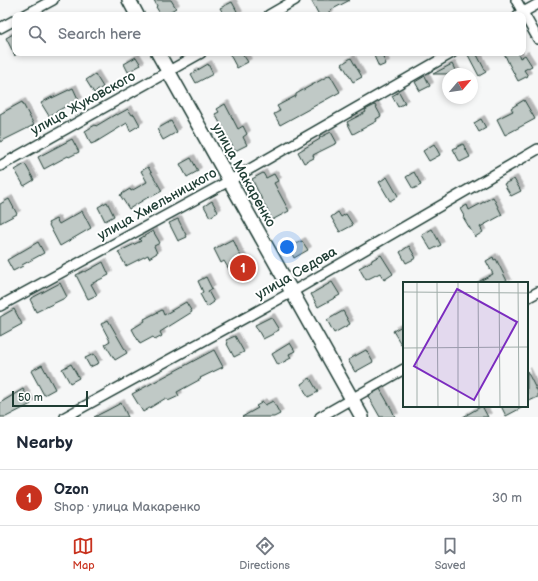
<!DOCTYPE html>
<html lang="en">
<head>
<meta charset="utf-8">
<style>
	:root { --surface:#fff; --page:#f6f6f7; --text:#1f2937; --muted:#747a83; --line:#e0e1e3; --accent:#c8321e }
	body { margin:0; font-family:"Balsamiq Sans",sans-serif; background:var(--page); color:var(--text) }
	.compass { position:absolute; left:442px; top:68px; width:36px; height:36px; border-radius:50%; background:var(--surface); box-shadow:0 2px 6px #0003; rotate:61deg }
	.scale { position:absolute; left:12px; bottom:10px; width:76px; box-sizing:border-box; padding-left:4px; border:2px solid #1f3d34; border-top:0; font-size:11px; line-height:14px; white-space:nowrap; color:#1f3d34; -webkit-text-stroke:3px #fff; paint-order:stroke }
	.you { position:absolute; left:287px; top:247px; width:14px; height:14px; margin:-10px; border:3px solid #fff; border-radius:50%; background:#1a73e8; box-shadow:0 0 0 6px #1a73e833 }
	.badge { display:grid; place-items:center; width:26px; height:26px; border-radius:50%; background:var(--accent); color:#fff; font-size:13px; font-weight:700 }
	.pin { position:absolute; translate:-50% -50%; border:2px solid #fff; box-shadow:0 1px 4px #0006 }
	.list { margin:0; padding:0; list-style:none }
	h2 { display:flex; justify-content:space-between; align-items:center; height:52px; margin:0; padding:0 16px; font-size:17px }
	h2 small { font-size:13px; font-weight:400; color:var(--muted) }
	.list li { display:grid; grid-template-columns:26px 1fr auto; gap:12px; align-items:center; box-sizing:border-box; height:56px; padding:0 16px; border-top:1px solid var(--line) }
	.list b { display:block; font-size:15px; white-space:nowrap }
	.list p { margin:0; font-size:13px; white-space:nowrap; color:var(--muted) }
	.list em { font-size:13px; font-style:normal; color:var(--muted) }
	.icon { flex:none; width:22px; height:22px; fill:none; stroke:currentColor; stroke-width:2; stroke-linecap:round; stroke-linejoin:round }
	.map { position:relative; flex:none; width:538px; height:417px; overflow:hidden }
	.search { position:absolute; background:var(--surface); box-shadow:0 2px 6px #0003; left:12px; right:12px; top:12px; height:44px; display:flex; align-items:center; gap:10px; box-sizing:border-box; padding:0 14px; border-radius:8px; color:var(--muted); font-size:15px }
	.sheet { height:108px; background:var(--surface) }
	nav { display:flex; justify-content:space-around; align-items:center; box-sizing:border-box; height:56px; border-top:1px solid var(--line); background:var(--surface); font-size:11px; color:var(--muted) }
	nav a { display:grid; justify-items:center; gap:2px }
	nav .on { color:var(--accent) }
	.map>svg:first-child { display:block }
	.building { fill:#c0c9c6; stroke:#1f3d34; filter:url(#shadow) }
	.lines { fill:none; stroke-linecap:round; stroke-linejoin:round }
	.street-casing { stroke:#1f3d34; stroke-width:12 }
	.secondary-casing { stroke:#1f3d34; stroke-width:16 }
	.street { stroke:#fff; stroke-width:9 }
	.secondary { stroke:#fff; stroke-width:13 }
	.labels { text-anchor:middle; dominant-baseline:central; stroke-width:4; stroke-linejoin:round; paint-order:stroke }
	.street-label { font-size:14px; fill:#1f3d34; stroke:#fff }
	.inset-road { fill:none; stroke:#a0ada9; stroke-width:1 }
	.view { fill:#7b2cbf; fill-opacity:0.15; stroke:#7b2cbf; stroke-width:2 }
	.inset-edge { fill:none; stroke:#1f3d34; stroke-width:2 }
</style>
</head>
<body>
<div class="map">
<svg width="538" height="417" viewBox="0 0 538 417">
	<defs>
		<filter id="shadow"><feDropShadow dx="3.5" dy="-3.5" stdDeviation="0" flood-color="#0004"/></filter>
	</defs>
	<rect width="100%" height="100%" fill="#f6f7f7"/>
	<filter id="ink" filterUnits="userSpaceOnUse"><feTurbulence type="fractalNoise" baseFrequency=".025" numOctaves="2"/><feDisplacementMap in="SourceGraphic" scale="8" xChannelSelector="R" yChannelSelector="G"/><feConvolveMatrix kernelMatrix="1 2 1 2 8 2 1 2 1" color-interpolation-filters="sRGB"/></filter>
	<g filter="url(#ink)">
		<g class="building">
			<polygon points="154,0 171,0 176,8 164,15 161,15 156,7 157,6"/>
			<polygon points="311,0 350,0 329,11 330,15 319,15"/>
			<polygon points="232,2 239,15 224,15 220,8"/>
			<polygon points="15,33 15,56 6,38"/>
			<polygon points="229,53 242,53 248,62 237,68"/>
			<polygon points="380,53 381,53 386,64 379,67 374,56"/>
			<polygon points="472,53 476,53 486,72 479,76 468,55"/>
			<polygon points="504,53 518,53 520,58 525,55 532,66 524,70 528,76 518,81 509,64"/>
			<polygon points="136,57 141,65 128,72 124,64"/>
			<polygon points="351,58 362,77 353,82 342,64"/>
			<polygon points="208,64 213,74 196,83 191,74"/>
			<polygon points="452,64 457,74 433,74"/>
			<polygon points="95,74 103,87 94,93 86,80"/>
			<polygon points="330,75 340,92 280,125 274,114 280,111 277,106 296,96 296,94"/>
			<polygon points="425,76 430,86 420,91 415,82"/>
			<polygon points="73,88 79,101 68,106 68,105 49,116 41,103 52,97 52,98"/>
			<polygon points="399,92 405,103 398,107 392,96"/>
			<polygon points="524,100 535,119 505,135 497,119 513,111 511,108"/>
			<polygon points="22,102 34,125 0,142 0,114"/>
			<polygon points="225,104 238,129 243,126 247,134 243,137 247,145 235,151 215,114 219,112 217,109"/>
			<polygon points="375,105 381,116 376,119 377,121 353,134 347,122 366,112 365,110"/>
			<polygon points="128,109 132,115 134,114 140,125 130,131 127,123 96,142 91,144 85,131 95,125 96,126 116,114 117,115"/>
			<polygon points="481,119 486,128 479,132 474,123"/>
			<polygon points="171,121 177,132 163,140 157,129"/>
			<polygon points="331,132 337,143 313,155 314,158 304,163 298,152 320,139 319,138"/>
			<polygon points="72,139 79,152 69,157 68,156 44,169 38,157"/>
			<polygon points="434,144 440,155 429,161 423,151"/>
			<polygon points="463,144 470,157 460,162 453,149"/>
			<polygon points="191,158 198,171 187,177 180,164"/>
			<polygon points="25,164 34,180 24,186 15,170"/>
			<polygon points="148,167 162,191 151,197 150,196 129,209 120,195 130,189 131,191 147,182 141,171"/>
			<polygon points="414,172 421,185 413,189 406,177"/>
			<polygon points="263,173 266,178 274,174 278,181 274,183 289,211 272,220 252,179"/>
			<polygon points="387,177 398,196 390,201 379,182"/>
			<polygon points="514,179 521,191 511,196 504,184"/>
			<polygon points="493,197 502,215 480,227 483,232 475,237 463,217 464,216 460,209 467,205 469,210"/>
			<polygon points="9,199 17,214 0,223 0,204"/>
			<polygon points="212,201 218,212 210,217 204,206"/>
			<polygon points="107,202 114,216 105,221 98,207"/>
			<polygon points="82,211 91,228 60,246 48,223 56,219 59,224"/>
			<polygon points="338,212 341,217 346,214 353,225 340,232 331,217"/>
			<polygon points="178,219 187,237 178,241 169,223"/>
			<polygon points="432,229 441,245 431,250 422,235"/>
			<polygon points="153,231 160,243 154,246 157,253 149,258 148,255 126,266 118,252 141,241 139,239"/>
			<polygon points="233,239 239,253 248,267 233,276 224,261 221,263 214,249"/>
			<polygon points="302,241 308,250 294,258 289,248"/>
			<polygon points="38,242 44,253 22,265 23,266 13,271 7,260"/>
			<polygon points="409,246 416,258 406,263 400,252"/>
			<polygon points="381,255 393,274 384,280 380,273 366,280 359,268 372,261 372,260"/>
			<polygon points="493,257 494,260 496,259 508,283 476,283 493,274 486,261"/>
			<polygon points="103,262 109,275 91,284 97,295 88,299 76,275 84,271 85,272"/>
			<polygon points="206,277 212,289 208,291 214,302 207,307 200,294 203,292 198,281"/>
			<polygon points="332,282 340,295 318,307 311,294"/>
			<polygon points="60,283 67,297 36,312 30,299"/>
			<polygon points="186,302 192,312 160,332 162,336 155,340 153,337 140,344 132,329 145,321 144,319 162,310 164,315"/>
			<polygon points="14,309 22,324 0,336 0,317"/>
			<polygon points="343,311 350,324 334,333 327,320"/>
			<polygon points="271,317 279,330 273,333 273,334 263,339 255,325"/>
			<polygon points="108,320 127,353 115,360 105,344 110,341 101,324"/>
			<polygon points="404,325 404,349 393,331"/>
			<polygon points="235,336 244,352 234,357 227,344 228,343 226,340"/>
			<polygon points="290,343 295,351 289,354 291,358 278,365 272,354"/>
			<polygon points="214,350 223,367 200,378 201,379 177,392 179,396 168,401 166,398 143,412 132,394"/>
			<polygon points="366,350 373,362 355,372 348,360"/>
			<polygon points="94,354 99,363 90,367 85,358"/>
			<polygon points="71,364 79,378 70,383 62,369"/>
			<polygon points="42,365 55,389 44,395 31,371"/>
			<polygon points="527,371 538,393 538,397 527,402"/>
			<polygon points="310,378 318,392 308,397 301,384"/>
			<polygon points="23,389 31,404 6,417 0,417 0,403"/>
			<polygon points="380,389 392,410 395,417 380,417 368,396"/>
			<polygon points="273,401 280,414 274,417 242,417 258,408 256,406 263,402 265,405"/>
			<polygon points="121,403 128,417 94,417 108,410"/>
			<polygon points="482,406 488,417 463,417"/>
			<polygon points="501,406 525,406 506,416"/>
		</g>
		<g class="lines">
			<g class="street-casing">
				<g id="street">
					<polyline points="516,0 538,39"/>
					<polyline points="25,15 53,0"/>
					<polyline points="269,15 295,0"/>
					<polyline points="518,15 538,4"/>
					<polyline points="0,28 15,20"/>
					<polyline points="0,166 201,53"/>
					<polyline points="527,298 538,292"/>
					<polyline points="0,306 229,181 452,53"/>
					<polyline points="65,417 292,292 538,149"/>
					<polyline points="320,417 404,369"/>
				</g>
			</g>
			<g class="secondary-casing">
				<g id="secondary">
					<polyline points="129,0 137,15"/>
					<polyline points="158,53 362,417"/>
				</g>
			</g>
			<use href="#street" class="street"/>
			<use href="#secondary" class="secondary"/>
		</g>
	</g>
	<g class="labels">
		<g class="street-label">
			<text transform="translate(83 103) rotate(-29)">улица Жуковского</text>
			<text transform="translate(244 175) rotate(61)">улица Макаренко</text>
			<text transform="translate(157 204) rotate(-29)">улица Хмельницкого</text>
			<text transform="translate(296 273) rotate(-30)">улица Седова</text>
		</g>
	</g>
	<g transform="translate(403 282)">
		<rect width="125" height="125" fill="#f6f7f7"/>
		<path class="inset-road" d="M 14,0 L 14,125M 34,0 L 35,125M 55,0 L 55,125M 75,0 L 76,125M 96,0 L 97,125M 115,0 L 116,125M 0,10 L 125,11M 0,66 L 125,65"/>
		<path class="view" d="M 54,7 L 114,40 L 71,118 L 11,84 Z"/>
		<rect width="125" height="125" class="inset-edge"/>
	</g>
</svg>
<svg class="compass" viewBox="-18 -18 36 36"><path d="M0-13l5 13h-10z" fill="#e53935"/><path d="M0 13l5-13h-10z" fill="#747a83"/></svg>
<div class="scale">50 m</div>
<div class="you"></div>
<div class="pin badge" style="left:243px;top:268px">1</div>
<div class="search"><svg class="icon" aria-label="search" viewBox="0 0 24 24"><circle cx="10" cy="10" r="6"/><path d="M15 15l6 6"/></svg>Search here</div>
</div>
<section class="sheet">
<h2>Nearby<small></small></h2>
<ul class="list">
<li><span class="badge">1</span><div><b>Ozon</b><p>Shop · улица Макаренко</p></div><em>30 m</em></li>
</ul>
</section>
<nav>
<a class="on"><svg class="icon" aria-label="map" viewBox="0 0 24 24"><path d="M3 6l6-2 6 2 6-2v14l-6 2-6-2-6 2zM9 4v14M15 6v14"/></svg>Map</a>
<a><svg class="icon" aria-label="directions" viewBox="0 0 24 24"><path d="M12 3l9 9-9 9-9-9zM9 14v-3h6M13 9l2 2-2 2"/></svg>Directions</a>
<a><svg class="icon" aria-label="saved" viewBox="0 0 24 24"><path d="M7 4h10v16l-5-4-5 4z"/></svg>Saved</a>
</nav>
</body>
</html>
